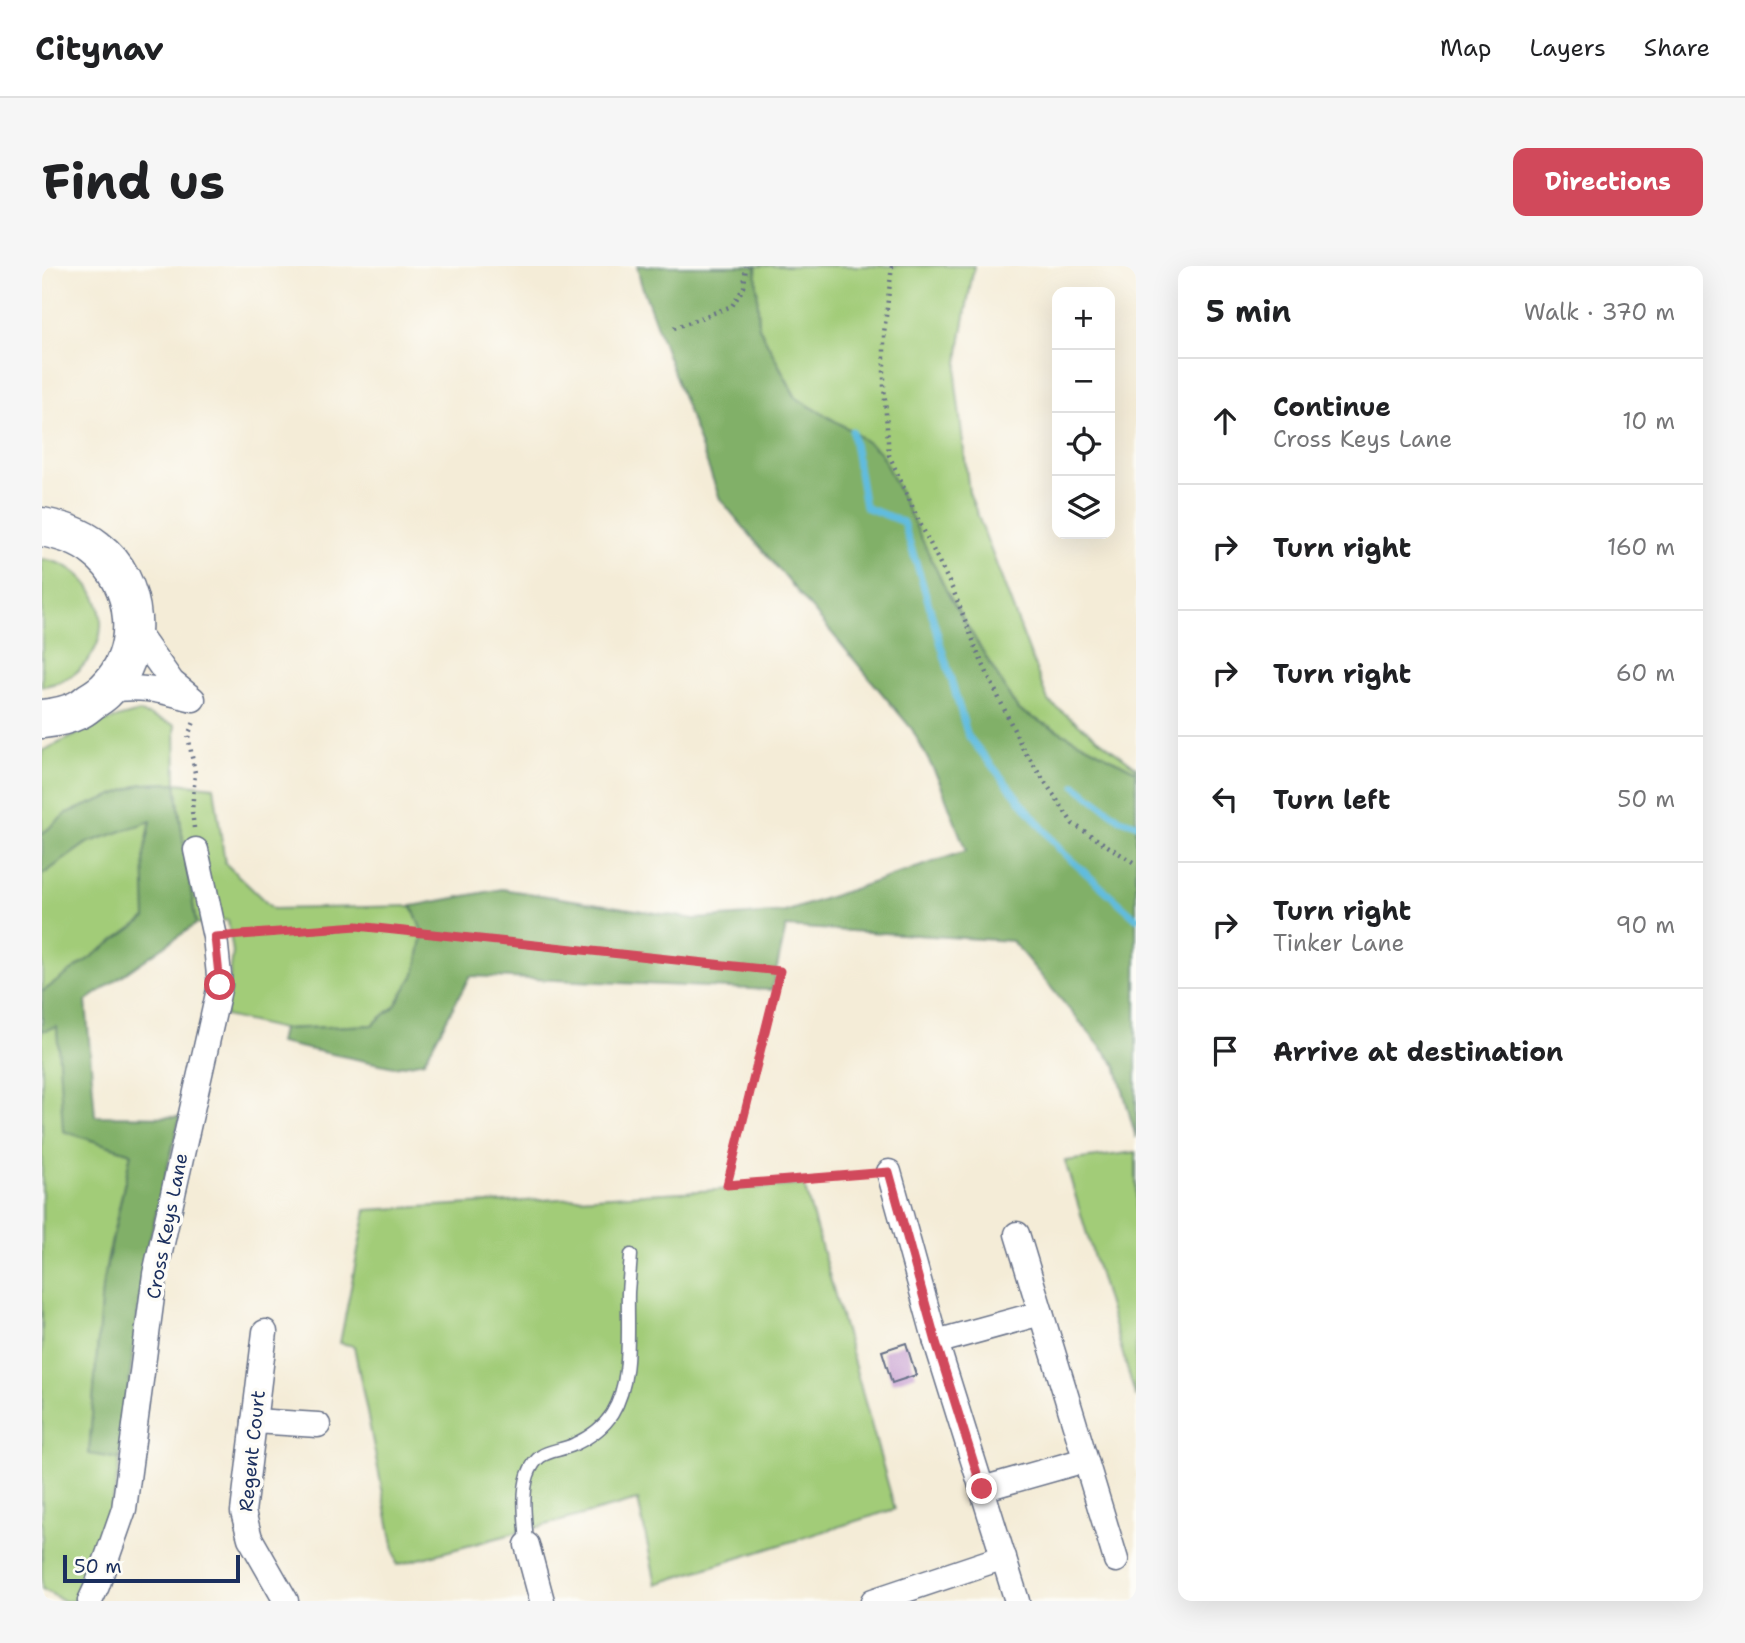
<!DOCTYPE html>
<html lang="en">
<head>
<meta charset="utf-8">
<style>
	:root { --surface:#fff; --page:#f6f6f6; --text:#202124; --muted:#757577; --line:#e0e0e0; --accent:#d1495b }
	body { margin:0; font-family:"Shantell Sans",sans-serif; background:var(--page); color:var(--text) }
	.controls { position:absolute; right:21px; top:21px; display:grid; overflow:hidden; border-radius:14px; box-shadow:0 7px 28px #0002 }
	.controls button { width:63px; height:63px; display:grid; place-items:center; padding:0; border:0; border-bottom:2px solid var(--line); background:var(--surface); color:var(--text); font:35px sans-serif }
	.scale { position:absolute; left:21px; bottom:18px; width:177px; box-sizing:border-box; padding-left:7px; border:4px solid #1b2f5e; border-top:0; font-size:19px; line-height:24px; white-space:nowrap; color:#1b2f5e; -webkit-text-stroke:5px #fdfcf7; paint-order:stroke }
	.stop { position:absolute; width:21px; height:21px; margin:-16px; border:5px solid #d1495b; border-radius:50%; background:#fff }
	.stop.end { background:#d1495b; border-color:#fff; box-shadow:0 2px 7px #0008 }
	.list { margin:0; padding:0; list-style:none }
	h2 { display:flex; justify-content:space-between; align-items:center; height:91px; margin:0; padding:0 28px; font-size:30px }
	h2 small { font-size:23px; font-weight:400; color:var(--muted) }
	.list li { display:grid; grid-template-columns:46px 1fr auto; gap:21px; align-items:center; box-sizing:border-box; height:126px; padding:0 28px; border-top:2px solid var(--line) }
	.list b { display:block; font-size:26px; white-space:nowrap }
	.list p { margin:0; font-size:23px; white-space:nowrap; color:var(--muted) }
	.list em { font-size:23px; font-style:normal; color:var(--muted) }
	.icon { flex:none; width:38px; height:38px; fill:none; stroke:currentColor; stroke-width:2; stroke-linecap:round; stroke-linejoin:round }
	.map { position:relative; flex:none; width:1094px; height:1335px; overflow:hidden; border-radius:14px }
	header { display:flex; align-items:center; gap:42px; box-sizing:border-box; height:98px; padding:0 35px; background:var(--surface); border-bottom:2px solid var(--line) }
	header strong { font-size:33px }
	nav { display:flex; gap:38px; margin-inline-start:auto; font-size:24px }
	.intro { display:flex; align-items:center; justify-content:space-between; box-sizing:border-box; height:168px; padding:0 42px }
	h1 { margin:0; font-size:49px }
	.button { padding:18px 32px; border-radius:14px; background:var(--accent); color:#fff; font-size:24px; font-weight:700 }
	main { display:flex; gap:42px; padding:0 42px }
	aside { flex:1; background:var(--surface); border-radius:14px; box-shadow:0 7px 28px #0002 }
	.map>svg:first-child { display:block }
	.green { fill:#a2cc78; stroke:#5e7e6b; stroke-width:2 }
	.forest { fill:#81b068; stroke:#4e7063; stroke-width:2 }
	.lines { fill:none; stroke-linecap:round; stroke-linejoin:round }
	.stream { stroke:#60bcde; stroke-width:7 }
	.building { fill:#c194cd }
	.service-casing { stroke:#677188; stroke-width:15 }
	.minor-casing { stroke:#677188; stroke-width:27 }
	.primary-casing { stroke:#677188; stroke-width:41 }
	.path { stroke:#677188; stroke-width:4.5; stroke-dasharray:2 5; stroke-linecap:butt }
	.service { stroke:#fff; stroke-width:12 }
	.minor { stroke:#fff; stroke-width:24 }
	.primary { stroke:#fff; stroke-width:38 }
	.route { stroke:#d1495b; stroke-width:9 }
	.labels { text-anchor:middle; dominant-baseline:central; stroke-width:7; stroke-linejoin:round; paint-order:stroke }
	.street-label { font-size:19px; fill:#1b2f5e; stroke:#fdfcf7 }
</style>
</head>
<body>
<header>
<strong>Citynav</strong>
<nav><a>Map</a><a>Layers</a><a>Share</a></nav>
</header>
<div class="intro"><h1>Find us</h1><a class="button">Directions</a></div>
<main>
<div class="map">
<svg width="1094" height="1335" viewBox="0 0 1094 1335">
	<rect width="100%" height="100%" fill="#fdfcf7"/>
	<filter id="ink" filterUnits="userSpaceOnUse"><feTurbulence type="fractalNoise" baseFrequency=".0143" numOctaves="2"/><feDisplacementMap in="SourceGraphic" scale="14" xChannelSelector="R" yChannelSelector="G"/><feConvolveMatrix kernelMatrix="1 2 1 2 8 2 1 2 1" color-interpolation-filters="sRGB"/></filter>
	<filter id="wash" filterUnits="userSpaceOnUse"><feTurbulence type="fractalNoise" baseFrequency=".00686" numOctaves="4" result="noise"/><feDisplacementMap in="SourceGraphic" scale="28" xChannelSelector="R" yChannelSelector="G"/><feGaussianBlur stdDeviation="1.57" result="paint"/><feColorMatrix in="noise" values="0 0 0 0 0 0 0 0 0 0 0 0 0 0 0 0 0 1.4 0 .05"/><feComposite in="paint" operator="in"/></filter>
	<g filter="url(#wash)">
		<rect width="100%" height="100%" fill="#f4ecd7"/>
		<g class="green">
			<polygon points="714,0 932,0 918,78 914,118 927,226 1006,435 1094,501 1094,505 976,444 906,328 810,165 754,132 717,61"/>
			<path d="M 0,293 C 53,299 80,362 40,401 C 30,412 17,417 2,420 L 0,420 Z"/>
			<polygon points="97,446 133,459 134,517 172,521 183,597 231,643 370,640 381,668 374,705 353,740 330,759 240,763 183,750 191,686 186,654 154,658 139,560 134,517 100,518 25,547 0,568 0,485 61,456"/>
			<polygon points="109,554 103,584 104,652 0,726 0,609 45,577"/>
			<polygon points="15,760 22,865 89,887 61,1014 47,1187 78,1193 73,1226 56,1286 33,1335 22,1335 0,1323 0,765"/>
			<polygon points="1094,886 1094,1132 1023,895"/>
			<polygon points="762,919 853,1243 614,1318 596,1234 355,1299 312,1080 298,1077 324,944"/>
		</g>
		<g class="forest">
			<polygon points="595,0 714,0 717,61 754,132 810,165 838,186 906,328 976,444 1094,505 1094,872 1074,799 970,675 744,661 730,724 428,710 382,795 352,801 237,777 240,763 330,759 353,740 374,705 381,668 370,640 460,623 653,653 743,646 924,585 897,514 870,463 678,233 599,17"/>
			<polygon points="134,517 139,560 154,658 44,735 53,850 138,851 102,997 78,1193 47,1188 60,1022 89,887 21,865 15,761 0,765 0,726 104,652 102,589 109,555 45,577 0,609 0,568 25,547 100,518"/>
		</g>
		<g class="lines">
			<g class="stream">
				<polyline points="810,165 823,241 861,256 879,312 926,470 1019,585 1094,652"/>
				<polyline points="1034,520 1078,553 1094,558"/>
			</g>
		</g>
		<g id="blocks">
			<polygon class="building" points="864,1077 874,1109 850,1117 840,1085"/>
		</g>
	</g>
	<g filter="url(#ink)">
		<use href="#blocks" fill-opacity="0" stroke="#677188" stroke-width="2"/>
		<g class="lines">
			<g class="service-casing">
				<path id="service" d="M 485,1279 C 484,1257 479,1230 486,1209 C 496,1181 513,1188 533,1178 C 548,1171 561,1162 570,1148 C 591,1114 585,1065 586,1026 C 587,1014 588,1001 589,989"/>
			</g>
			<g class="minor-casing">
				<g id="minor">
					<polyline points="91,361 130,416 151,433"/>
					<path d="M 64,424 C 97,420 115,423 147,432"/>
					<polyline points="847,906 894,1076 975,1335"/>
					<polyline points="975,968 1074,1294"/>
					<polyline points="223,1066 201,1246 208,1272 244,1335"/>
					<polyline points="894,1076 999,1047"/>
					<polyline points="212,1155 276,1159"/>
					<polyline points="940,1223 1043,1194"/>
					<polyline points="485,1279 500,1335"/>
					<polyline points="48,1335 55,1320 82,1243 113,1008 178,719 173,671 154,584"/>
					<polyline points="831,1335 962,1291"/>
				</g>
			</g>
			<g class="primary-casing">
				<path id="primary" d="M 0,261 C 20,265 38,270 54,283 C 97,315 104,388 63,425 C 59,429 54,432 49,435 C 45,438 41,442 36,444 C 26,449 11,452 0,453"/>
			</g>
			<g class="path">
				<polyline points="850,0 842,67 842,120 847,189 875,251 911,324 938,392 981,483 1031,558 1094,598"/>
				<polyline points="632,62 690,40 702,21 704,0"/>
				<polyline points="152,562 150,545 153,507 146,469 153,454"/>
				<polyline points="195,670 315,661 739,705 685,919 825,908"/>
			</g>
			<use href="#service" class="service"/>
			<use href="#minor" class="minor"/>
			<use href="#primary" class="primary"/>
		</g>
	</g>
	<g class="lines" filter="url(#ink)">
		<polyline class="route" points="178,719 173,671 315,660 738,705 685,919 847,906 894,1076 940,1223"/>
	</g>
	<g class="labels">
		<g class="street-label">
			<text transform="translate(125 960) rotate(-79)">Cross Keys Lane</text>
			<text transform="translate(210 1185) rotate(-84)">Regent Court</text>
		</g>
	</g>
</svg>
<div class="controls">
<button>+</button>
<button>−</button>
<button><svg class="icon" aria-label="locate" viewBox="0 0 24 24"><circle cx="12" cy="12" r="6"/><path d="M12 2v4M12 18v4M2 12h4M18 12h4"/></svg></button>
<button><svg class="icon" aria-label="layers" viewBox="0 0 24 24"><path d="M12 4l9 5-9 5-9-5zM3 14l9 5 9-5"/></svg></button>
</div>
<div class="scale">50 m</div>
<div class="stop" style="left:178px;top:719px"></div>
<div class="stop end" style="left:940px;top:1223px"></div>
</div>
<aside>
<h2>5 min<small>Walk · 370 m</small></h2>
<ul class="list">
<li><svg class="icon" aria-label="ahead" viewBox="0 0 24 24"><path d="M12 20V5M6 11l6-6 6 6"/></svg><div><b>Continue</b><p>Cross Keys Lane</p></div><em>10 m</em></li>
<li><svg class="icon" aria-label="right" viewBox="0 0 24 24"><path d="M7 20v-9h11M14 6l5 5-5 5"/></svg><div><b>Turn right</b></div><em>160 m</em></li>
<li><svg class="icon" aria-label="right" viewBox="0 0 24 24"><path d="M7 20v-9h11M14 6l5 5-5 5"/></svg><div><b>Turn right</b></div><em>60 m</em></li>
<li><svg class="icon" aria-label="left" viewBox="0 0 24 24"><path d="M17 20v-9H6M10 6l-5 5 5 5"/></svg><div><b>Turn left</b></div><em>50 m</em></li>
<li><svg class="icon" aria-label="right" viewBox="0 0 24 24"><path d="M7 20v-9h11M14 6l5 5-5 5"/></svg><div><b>Turn right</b><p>Tinker Lane</p></div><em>90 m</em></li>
<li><svg class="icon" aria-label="arrive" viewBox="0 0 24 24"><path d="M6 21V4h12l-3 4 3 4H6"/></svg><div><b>Arrive at destination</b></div></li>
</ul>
</aside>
</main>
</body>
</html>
